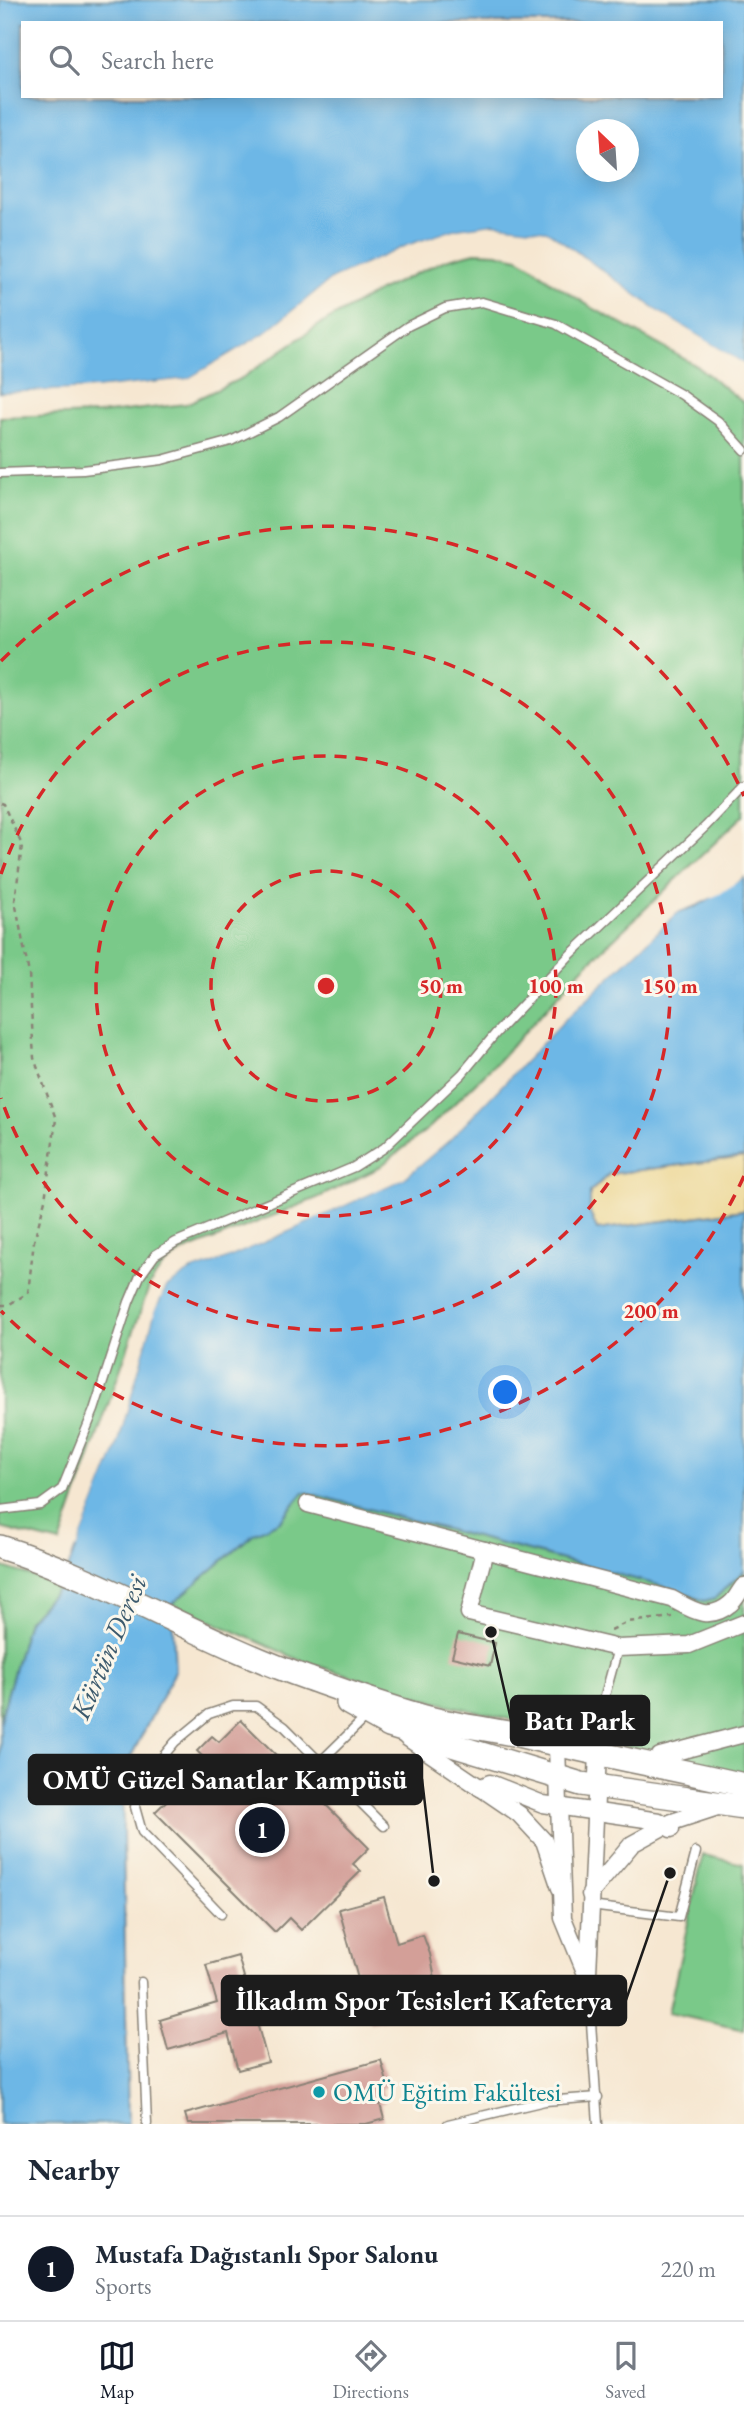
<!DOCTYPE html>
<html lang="en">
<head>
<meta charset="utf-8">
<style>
	:root { --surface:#fff; --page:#f6f6f7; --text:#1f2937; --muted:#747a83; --line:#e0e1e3; --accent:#111827 }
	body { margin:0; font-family:"EB Garamond",serif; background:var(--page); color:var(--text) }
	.compass { position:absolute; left:576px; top:119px; width:63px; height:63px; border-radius:50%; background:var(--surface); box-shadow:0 4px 18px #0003; rotate:335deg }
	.you { position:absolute; left:506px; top:1393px; width:24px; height:24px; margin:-18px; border:5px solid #fff; border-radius:50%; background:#1a73e8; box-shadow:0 0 0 10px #1a73e833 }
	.badge { display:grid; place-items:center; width:46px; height:46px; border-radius:50%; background:var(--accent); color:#fff; font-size:23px; font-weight:700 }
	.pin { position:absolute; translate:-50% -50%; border:4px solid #fff; box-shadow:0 2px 7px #0006 }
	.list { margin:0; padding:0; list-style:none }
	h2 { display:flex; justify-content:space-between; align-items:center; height:91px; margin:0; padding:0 28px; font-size:30px }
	h2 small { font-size:23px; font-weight:400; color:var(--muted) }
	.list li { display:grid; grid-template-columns:46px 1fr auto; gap:21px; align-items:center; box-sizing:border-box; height:105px; padding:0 28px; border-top:2px solid var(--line) }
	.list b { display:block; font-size:26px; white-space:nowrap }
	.list p { margin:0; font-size:23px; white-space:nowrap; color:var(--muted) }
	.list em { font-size:23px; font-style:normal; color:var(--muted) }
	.icon { flex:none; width:38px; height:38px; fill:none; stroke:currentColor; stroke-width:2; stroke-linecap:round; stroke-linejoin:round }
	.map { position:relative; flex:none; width:744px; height:2124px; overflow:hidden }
	.search { position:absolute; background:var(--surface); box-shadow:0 4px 18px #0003; left:21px; right:21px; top:21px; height:77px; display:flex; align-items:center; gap:18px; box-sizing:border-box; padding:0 24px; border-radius:0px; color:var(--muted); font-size:26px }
	.sheet { height:196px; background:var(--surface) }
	nav { display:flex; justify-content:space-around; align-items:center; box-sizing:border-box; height:98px; border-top:2px solid var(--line); background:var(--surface); font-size:19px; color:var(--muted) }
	nav a { display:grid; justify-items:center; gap:4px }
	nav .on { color:var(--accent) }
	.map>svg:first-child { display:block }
	.green { fill:#7ac989; stroke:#4b7252; stroke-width:2 }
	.sand { fill:#eeda9e; stroke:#857b5d; stroke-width:2 }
	.water { fill:#6db7e6; stroke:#446a81; stroke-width:2; fill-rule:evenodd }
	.pier { fill:#f6e7d1 }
	.building { fill:#d39f98 }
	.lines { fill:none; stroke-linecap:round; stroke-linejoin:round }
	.lane-casing { stroke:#898276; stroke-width:11 }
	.street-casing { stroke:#898276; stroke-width:19 }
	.secondary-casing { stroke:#898276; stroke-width:26 }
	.path { stroke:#898276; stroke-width:2.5; stroke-dasharray:5 5; stroke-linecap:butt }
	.lane { stroke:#fff; stroke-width:8 }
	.street { stroke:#fff; stroke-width:16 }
	.secondary { stroke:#fff; stroke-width:23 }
	.ring { fill:none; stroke:#d62828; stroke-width:3.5; stroke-dasharray:12 9 }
	.culture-dot { fill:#0f9aa8; stroke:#fbf7ec; stroke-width:2.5 }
	.labels { text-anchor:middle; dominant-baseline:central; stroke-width:6; stroke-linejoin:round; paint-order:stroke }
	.culture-label { font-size:26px; fill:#0d838f; stroke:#fbf7ec; text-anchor:start }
	.water-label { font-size:28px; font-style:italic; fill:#3c5a6d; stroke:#fbf7ec }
	.centre { fill:#d62828; stroke:#fbf7ec; stroke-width:3.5 }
	.ring-label { font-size:21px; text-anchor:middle; font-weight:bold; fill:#d62828; stroke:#fbf7ec; stroke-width:6; stroke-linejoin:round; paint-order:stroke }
	.leader { fill:none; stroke:#1c1c1c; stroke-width:2.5 }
	.callout-dot { fill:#1c1c1c; stroke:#fbf7ec; stroke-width:2.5 }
	.callout { fill:#1c1c1c; stroke:#1c1c1c; stroke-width:2.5 }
	.callout-label { font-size:28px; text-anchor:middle; font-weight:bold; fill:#fff }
</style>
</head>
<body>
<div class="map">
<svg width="744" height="2124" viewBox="0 0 744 2124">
	<rect width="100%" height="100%" fill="#fbf7ec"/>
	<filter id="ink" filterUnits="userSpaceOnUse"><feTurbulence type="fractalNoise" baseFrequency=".0143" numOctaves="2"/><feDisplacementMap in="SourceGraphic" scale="14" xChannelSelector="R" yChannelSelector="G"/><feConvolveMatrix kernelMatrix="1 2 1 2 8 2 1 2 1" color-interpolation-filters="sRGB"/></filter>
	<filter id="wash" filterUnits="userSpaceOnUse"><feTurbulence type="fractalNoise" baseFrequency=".00686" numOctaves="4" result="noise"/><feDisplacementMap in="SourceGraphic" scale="28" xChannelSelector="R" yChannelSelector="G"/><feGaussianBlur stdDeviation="1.57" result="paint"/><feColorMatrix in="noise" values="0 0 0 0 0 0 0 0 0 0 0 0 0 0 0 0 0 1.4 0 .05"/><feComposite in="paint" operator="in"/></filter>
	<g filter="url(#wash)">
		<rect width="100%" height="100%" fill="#f6e7d1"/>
		<g class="green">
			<polygon points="475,252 497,253 518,258 532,266 550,281 591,307 697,366 744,403 744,815 583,968 498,1061 430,1127 377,1169 317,1198 182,1252 163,1266 150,1284 60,1543 0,1528 0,417 98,414 186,404 242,378 319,325 379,291 445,260"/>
			<polygon points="304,1492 673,1589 704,1601 715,1598 744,1571 744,1775 436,1702 302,1661 172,1604 253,1534 280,1521"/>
			<polygon points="0,1566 61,1585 28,1621 0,1721"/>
			<polygon points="703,1855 744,1864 744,2030 668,2013"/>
		</g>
		<polygon class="sand" points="744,1157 744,1210 597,1230 590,1214 590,1192 609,1174"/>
		<g class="water">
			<path d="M 0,0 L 744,0 L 744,364 L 659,312 L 547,231 L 493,224 L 457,229 L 409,245 L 332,279 L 264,334 L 188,379 L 94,389 L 0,393 ZM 23,23 L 721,23 L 721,96 L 23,96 ZM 586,130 L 628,130 L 628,172 L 586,172 Z"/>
			<polygon points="744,877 744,1157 609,1174 590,1192 590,1213 597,1230 744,1210 744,1571 715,1598 704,1601 673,1589 304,1492 280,1521 253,1534 172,1604 175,1671 122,1774 128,2124 0,2124 0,1721 28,1621 61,1585 116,1449 155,1310 166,1287 190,1271 222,1260 291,1230 404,1178 449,1140 564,1020 678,912 697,906"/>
		</g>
		<g class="pier">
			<polygon points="493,224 547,231 659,312 743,363 744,367 657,315 546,235 493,227 458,232 411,248 334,282 266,337 189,382 94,393 0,396 0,393 94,389 188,379 264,334 332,279 409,245 457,229"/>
			<polygon points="744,874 744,877 720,894 678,912 564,1020 449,1140 404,1178 291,1230 222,1260 190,1271 166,1287 155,1310 116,1449 76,1549 73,1547 112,1447 152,1309 164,1285 188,1268 221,1257 290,1227 402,1175 447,1138 562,1018 676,909 719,891"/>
		</g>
		<g id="blocks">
			<g class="building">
				<polygon points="458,1634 495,1643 490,1666 452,1657"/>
				<polygon points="241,1720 369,1848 353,1864 361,1871 301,1930 289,1918 275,1932 155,1812 181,1787 172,1778 181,1770 189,1777 206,1760 197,1751 212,1736 219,1742"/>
				<polygon points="384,1897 397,1943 423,1935 430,1954 435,1978 389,1991 396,2017 370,2023 339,1909"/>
				<polygon points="238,1956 268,2062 238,2070 228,2033 168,2050 160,2020 217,2003 206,1965"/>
				<polygon points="381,2060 388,2086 381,2088 385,2102 380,2104 384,2119 366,2124 188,2124 185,2114"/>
			</g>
		</g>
	</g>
	<g filter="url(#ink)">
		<use href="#blocks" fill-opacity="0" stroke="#898276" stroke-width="2"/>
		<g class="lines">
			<g class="lane-casing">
				<g id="lane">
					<polyline points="0,473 83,470 162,460 231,441 279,417 408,326 445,308 482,302 556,324 682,395 718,421 744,450"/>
					<polyline points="0,1510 40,1505 62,1489 94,1410 129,1302 140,1276 155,1255 176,1242 354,1167 384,1148 462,1074 496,1033 570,955 706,826 744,786"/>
					<polyline points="601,1710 618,1648"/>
					<polyline points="320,1762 367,1716"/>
					<polyline points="590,1906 679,1917 696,1852"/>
					<polyline points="221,1914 142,1832 135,1807 137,1794 145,1778 175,1742 209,1714 233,1706 256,1706 285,1727 384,1826"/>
					<polyline points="588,1979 598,2124"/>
					<polyline points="141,1982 147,2124"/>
					<polyline points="448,2124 545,2101 598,2097"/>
				</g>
			</g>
			<g class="street-casing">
				<g id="street">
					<path d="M 308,1504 L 672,1599 C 692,1610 709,1622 730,1604 C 736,1600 739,1591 744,1586"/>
					<polyline points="485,1550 469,1613 618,1648 689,1645 744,1623"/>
					<polyline points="406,1737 519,1814 544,1841 560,1888"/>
					<polyline points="557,1746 563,1918 588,1979"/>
					<polyline points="659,1765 660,1756 744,1734"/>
					<polyline points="480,1788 490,1783 543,1804 659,1821 671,1829"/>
					<polyline points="590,1894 632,1844 672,1822 721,1806"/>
					<polyline points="588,1973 598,1753"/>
				</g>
			</g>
			<g class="secondary-casing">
				<g id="secondary">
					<path d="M 0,1547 C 106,1580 202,1641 307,1678 C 344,1691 380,1704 418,1715 C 451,1725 487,1728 522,1736 C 595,1754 670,1768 744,1785"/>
					<polyline points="348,1703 389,1726 581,1784 744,1807"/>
				</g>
			</g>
			<g class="path">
				<polyline points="0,803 3,804 22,845 15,901 29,974 34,1058 56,1119 45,1200 34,1241 28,1293 8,1305 0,1305"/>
				<polyline points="611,1630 628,1622 672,1617"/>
			</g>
			<use href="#lane" class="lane"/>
			<use href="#street" class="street"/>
			<use href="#secondary" class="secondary"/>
		</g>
	</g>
	<g class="ring">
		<circle cx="326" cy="986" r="115"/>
		<circle cx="326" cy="986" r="230"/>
		<path d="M1 874A344 344 0 1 1 1 1098"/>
		<path d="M744 1176A459 459 0 0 1 1 1311M1 661A459 459 0 0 1 744 796"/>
	</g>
	<circle class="culture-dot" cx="319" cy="2092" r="7"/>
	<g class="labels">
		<g class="culture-label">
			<text x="333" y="2092">OMÜ Eğitim Fakültesi</text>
		</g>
		<g class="water-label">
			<text transform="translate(108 1647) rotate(-67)">Kürtün Deresi</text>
		</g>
	</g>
	<circle cx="326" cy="986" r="10" class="centre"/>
	<g class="ring-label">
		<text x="441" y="993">50 m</text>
		<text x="556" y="993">100 m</text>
		<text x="670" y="993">150 m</text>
		<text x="651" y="1318">200 m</text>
	</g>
	<path class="leader" d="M491 1632L511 1720M434 1881L422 1779M670 1873L626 2000"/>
	<g class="callout-dot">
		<circle cx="491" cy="1632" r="7"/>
		<circle cx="434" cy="1881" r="7"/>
		<circle cx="670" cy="1873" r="7"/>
	</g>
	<g class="callout">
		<rect x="511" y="1696" width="138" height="49" rx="7"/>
		<rect x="29" y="1755" width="393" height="49" rx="7"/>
		<rect x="222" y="1976" width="404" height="49" rx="7"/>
	</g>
	<g class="callout-label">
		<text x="580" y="1730">Batı Park</text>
		<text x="225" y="1789">OMÜ Güzel Sanatlar Kampüsü</text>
		<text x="424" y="2010">İlkadım Spor Tesisleri Kafeterya</text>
	</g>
</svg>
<svg class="compass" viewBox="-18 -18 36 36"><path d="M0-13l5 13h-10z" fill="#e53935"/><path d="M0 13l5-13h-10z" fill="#747a83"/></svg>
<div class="you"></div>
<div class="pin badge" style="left:262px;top:1830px">1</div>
<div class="search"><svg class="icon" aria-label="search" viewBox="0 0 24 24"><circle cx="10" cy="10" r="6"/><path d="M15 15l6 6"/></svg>Search here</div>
</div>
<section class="sheet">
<h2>Nearby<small></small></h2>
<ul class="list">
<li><span class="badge">1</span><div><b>Mustafa Dağıstanlı Spor Salonu</b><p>Sports</p></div><em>220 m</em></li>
</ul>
</section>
<nav>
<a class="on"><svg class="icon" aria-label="map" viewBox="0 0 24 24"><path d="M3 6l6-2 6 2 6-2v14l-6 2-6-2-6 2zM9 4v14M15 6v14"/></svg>Map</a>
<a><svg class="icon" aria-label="directions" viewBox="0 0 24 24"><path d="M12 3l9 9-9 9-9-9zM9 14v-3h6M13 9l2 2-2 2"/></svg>Directions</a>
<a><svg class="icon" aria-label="saved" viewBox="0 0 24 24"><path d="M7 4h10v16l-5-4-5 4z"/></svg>Saved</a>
</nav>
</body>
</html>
